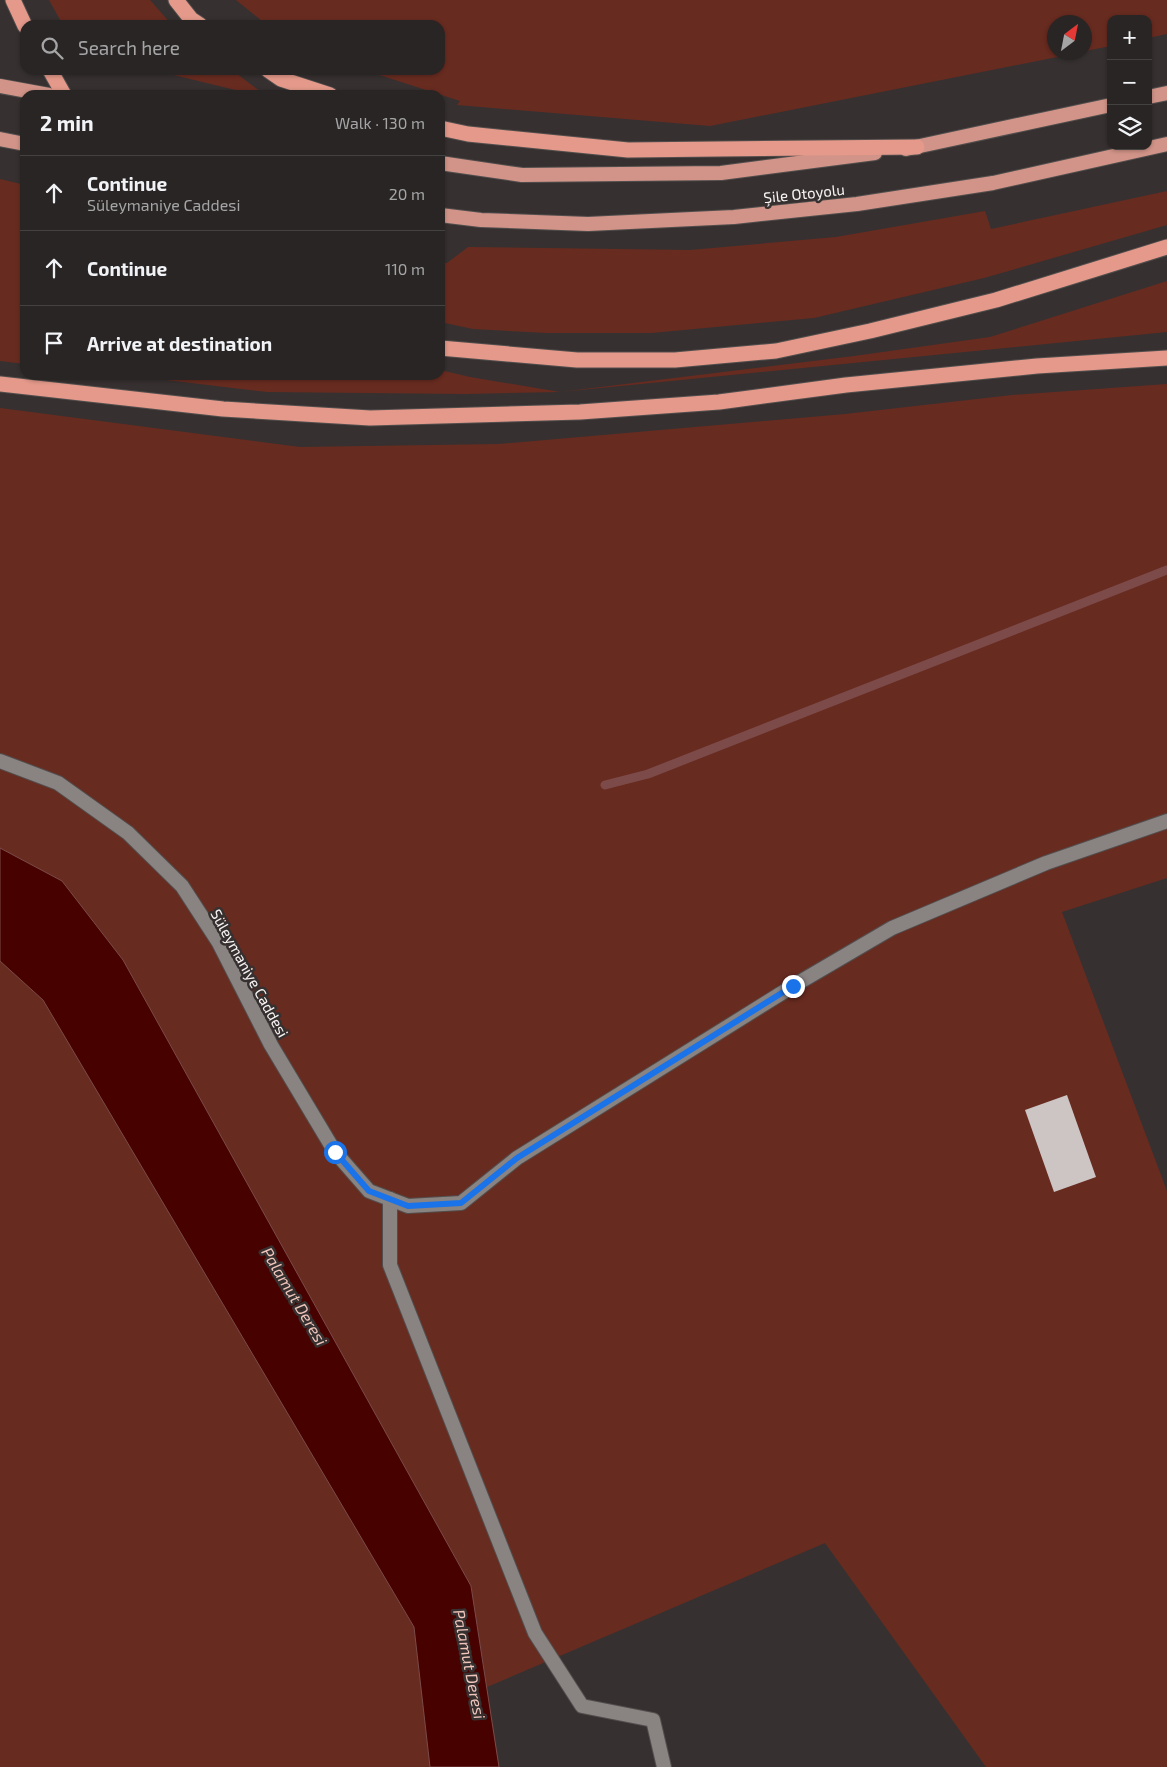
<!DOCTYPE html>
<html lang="en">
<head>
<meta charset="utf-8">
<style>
	:root { --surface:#282524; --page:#302d2c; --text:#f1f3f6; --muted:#a5a5a6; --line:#444241 }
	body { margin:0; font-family:"Exo 2",sans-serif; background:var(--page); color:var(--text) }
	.controls { position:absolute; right:15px; top:15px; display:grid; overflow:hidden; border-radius:10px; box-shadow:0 1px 4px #0004 }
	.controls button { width:45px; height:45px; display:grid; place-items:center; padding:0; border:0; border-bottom:1px solid var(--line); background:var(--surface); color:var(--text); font:25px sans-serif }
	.compass { position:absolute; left:1047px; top:15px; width:45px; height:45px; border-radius:50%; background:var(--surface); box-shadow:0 1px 4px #0004; rotate:32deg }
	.stop { position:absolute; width:15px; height:15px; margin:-11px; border:4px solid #1a73e8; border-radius:50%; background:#fff }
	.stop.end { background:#1a73e8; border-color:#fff; box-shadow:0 1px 5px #0008 }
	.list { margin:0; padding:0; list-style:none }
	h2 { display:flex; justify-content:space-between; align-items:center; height:65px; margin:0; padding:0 20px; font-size:21px }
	h2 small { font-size:16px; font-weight:400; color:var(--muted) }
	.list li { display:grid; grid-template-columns:32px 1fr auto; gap:15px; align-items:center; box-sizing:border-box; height:75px; padding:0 20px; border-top:1px solid var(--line) }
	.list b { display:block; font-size:19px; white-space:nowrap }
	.list p { margin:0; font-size:16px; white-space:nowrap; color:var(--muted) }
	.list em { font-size:16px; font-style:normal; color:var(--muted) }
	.icon { flex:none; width:28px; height:28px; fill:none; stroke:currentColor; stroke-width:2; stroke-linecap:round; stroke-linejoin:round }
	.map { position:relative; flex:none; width:1167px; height:1767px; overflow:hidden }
	.search { position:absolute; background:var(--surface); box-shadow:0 1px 4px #0004; left:20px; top:20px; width:425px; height:55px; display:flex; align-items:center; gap:12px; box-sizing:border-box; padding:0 18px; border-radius:15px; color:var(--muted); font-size:19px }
	.panel { position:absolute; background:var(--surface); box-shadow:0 1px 4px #0004; left:20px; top:90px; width:425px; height:290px; border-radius:15px }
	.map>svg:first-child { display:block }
	.green { fill:#682b20 }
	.water { fill:#470200; stroke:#7c4b49 }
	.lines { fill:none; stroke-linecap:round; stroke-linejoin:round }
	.stream { stroke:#7c4b49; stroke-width:9 }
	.building { fill:#ccc5c4 }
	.service-casing { stroke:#524e4d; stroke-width:16 }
	.minor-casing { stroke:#524e4d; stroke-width:16 }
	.trunk-casing { stroke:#524e4d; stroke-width:16 }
	.motorway-casing { stroke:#524e4d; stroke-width:17 }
	.service { stroke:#898382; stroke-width:14 }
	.minor { stroke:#898382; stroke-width:14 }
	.trunk { stroke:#d29488; stroke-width:14 }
	.motorway { stroke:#e4998a; stroke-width:15 }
	.route { stroke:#1a73e8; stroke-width:6 }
	.labels { text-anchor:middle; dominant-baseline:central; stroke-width:5; stroke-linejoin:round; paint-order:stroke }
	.street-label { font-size:15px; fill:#f7f4f3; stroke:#363130 }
	.water-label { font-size:16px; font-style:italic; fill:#f1c5bc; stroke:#363130 }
</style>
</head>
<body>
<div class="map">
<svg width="1167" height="1767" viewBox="0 0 1167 1767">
	<rect width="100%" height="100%" fill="#363130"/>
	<g class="green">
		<polygon points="49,0 150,0 172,25 63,25"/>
		<polygon points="236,0 1167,0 1167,34 1148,38 1148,19 1111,19 1111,46 1085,51 1084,22 1054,22 1054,52 1077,53 710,126 457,105 460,101 364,70 440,70 440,25 267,25"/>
		<polygon points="153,70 232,70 265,95 256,95"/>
		<polygon points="0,179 25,185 25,364 0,361"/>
		<polygon points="1167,191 1167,225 984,278 814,318 651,333 547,333 473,329 440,322 440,262 447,263 468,247 690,250 836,237 985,211 991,229"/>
		<polygon points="1167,281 1167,332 560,392 465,394 267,392 124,375 440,375 440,370 470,377 560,392 854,356 990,337"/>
		<polygon points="1167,384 1167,878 1062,912 1167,1191 1167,1767 986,1767 825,1543 487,1687 471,1586 123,960 62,881 0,848 0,408 300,447 498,444 845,414 1012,395"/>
		<polygon points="0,961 43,1000 414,1627 430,1767 0,1767"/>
	</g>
	<polygon class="water" points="0,848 62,881 123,960 471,1586 499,1767 430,1767 414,1627 43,1000 0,961"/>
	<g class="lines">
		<polyline class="stream" points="605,785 648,774 1167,570"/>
	</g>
	<polygon class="building" points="1067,1095 1096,1177 1054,1192 1025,1110"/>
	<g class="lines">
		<g class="service-casing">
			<polyline id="service" points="390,1199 390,1265 535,1633 582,1706 653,1720 664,1767"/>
		</g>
		<g class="minor-casing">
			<polyline id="minor" points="0,761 58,783 128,833 182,886 219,943 271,1045 335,1152 369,1191 408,1206 461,1203 517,1158 793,986 892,928 1046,863 1167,821"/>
		</g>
		<g class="trunk-casing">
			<g id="trunk">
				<polyline points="0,86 49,95"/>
				<polyline points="1148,97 1167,93"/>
				<polyline points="0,139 25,144"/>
				<polyline points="906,149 1111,105"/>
				<polyline points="440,163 522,175 721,173 875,153"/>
				<polyline points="440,215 481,220 588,224 734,217 857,204 993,183 1167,144"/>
			</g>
		</g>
		<g class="motorway-casing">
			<g id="motorway">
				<polyline points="13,0 25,26"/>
				<polyline points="176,0 191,19 200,25"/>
				<polyline points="50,70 64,95"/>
				<polyline points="268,70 281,79 330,95"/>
				<polyline points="440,128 468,134 628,150 917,147"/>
				<polyline points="440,348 577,360 675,360 776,351 870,331 996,300 1167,247"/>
				<polyline points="0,384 223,409 370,418 580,412 719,402 846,385 1037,366 1167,358"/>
			</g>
		</g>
		<use href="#service" class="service"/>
		<use href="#minor" class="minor"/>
		<use href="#trunk" class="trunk"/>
		<use href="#motorway" class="motorway"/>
	</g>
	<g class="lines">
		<polyline class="route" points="335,1152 369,1191 408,1206 461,1203 517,1158 793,986"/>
	</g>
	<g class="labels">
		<g class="street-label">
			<text transform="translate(804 193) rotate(-6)">Şile Otoyolu</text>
			<text transform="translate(250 973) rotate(61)">Süleymaniye Caddesi</text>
		</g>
		<g class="water-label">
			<text transform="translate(295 1296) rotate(59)">Palamut Deresi</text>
			<text transform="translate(470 1664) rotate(79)">Palamut Deresi</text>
		</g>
	</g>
</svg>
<div class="controls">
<button>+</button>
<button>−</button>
<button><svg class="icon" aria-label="layers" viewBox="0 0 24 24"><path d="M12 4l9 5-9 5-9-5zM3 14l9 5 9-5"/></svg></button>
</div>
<svg class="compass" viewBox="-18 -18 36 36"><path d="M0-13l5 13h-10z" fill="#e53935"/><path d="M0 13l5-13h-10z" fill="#a5a5a6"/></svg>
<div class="stop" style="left:335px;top:1152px"></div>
<div class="stop end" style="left:793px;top:986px"></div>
<div class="search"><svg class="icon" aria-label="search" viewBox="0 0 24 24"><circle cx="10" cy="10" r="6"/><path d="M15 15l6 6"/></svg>Search here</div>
<section class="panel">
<h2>2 min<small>Walk · 130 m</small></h2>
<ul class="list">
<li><svg class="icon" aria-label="ahead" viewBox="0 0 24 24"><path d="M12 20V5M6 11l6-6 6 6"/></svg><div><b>Continue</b><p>Süleymaniye Caddesi</p></div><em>20 m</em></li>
<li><svg class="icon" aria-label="ahead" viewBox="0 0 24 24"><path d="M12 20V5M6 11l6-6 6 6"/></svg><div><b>Continue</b></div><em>110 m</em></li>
<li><svg class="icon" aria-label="arrive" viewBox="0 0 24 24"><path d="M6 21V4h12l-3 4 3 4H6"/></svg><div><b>Arrive at destination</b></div></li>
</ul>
</section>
</div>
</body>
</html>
